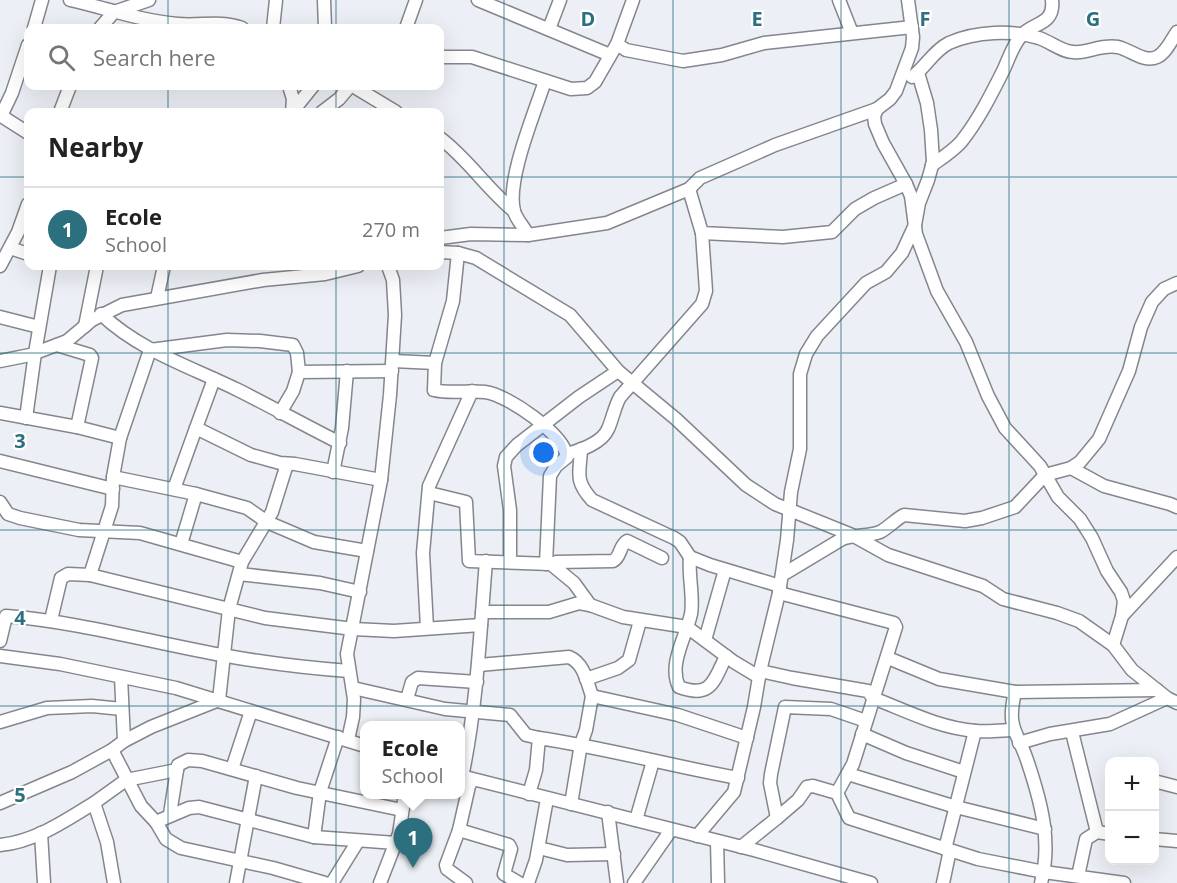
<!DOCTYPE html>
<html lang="en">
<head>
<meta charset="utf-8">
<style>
	:root { --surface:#fff; --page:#f2f2f2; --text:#222; --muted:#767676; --line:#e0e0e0; --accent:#2c7080 }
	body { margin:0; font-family:"Open Sans",sans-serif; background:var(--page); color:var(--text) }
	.controls { position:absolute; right:18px; bottom:18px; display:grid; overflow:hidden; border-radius:12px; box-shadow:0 6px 24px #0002 }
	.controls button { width:54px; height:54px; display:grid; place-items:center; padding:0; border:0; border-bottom:2px solid var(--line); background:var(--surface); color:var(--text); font:30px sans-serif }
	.you { position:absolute; left:544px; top:453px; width:21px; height:21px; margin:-15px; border:4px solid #fff; border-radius:50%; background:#1a73e8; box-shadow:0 0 0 9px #1a73e833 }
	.badge { display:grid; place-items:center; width:39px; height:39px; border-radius:50%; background:var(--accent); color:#fff; font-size:20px; font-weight:700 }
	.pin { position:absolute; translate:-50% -50px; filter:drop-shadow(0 2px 3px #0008) }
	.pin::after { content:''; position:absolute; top:32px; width:21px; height:18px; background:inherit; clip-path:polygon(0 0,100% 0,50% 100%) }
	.popup { position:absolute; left:360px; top:721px; width:105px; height:78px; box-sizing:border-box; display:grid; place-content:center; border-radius:12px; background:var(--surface); filter:drop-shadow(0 2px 4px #0005); font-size:20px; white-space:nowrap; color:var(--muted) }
	.popup b { font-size:22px; color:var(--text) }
	.popup::after { content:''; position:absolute; left:50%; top:100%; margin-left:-12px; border:12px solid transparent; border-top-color:var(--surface) }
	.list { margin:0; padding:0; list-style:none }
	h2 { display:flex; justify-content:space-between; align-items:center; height:78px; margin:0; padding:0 24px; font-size:26px }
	h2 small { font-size:20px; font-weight:400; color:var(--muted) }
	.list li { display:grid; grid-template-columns:39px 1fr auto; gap:18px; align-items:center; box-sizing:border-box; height:84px; padding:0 24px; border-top:2px solid var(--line) }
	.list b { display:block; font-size:22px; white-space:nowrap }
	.list p { margin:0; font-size:20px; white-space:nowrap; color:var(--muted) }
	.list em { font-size:20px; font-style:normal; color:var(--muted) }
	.icon { flex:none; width:33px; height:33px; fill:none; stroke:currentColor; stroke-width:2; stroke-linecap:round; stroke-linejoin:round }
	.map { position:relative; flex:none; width:1177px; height:883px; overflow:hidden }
	.search { position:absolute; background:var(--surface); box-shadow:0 6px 24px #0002; left:24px; top:24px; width:420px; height:66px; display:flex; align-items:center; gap:15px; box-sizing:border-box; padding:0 21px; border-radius:12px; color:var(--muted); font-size:22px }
	.panel { position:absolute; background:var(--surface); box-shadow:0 6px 24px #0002; left:24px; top:108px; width:420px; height:162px; border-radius:12px }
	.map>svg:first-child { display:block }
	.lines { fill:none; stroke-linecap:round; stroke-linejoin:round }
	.minor-casing { stroke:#84868c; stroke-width:15 }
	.minor { stroke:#fff; stroke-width:12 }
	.grid { fill:none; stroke:#2c7080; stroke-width:1.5; stroke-opacity:0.55 }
	.grid-label { font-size:20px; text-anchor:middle; font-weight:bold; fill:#2c7080; stroke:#fff; stroke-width:4.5; stroke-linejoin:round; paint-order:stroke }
</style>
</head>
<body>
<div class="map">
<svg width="1177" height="883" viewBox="0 0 1177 883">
	<rect width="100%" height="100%" fill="#eceff5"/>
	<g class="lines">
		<g class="minor-casing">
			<g id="minor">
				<path d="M 70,0 C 106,8 141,21 178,24 C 201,26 220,20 242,28"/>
				<polyline points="324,0 325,28"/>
				<polyline points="478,0 610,55"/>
				<polyline points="839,0 852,33"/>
				<polyline points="908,0 913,37 912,48 896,91 890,99 877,109 874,116 875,124 883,143 906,184 911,196 916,234 937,291 966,342 988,396 1005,428 1040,466 1058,497 1080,519 1092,538 1107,571 1121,592 1124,601 1122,616 1113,645"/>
				<polyline points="34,28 42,0"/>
				<polyline points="100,28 114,12 149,0"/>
				<polyline points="273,28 276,0"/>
				<polyline points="406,28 416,0"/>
				<polyline points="549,29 560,0"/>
				<polyline points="617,44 633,0"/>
				<polyline points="440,57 472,57 571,89 587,88 595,82 617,44 626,50 683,61 722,55 764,43 912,27"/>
				<path d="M 912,77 C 926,67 933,51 949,43 C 976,31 1012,30 1039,38 C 1051,42 1062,52 1073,52 C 1088,54 1099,44 1118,47 C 1131,50 1144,63 1157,57 C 1166,53 1172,39 1177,32"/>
				<polyline points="289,86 293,99 292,112"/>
				<polyline points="353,86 396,112"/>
				<polyline points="60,112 70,86"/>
				<polyline points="292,112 313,86"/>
				<polyline points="322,112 339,99 350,86"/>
				<polyline points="0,115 28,133"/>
				<polyline points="1,116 12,93 28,45"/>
				<path d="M 440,138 C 468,159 487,189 514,211"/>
				<path d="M 932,165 C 942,158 953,151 961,142 C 978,121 992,93 1004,69 C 1009,58 1013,45 1021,36 C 1032,22 1055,26 1052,0"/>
				<polyline points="689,189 702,233 783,237 832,232 855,209 874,198 906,184"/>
				<path d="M 528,235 C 524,227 516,219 514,211 C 506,180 535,112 545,81"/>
				<polyline points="440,238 471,234 528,235 607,223 689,189 700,178 775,145 877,109"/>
				<polyline points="10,248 28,254"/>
				<polyline points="440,252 458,253 476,258 570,315 618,371 676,419 746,485 775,504 852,535 888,555 983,586 1003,599 1057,613 1079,621 1113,645 1132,670 1167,698 1177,703"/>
				<path d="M 458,253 L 453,301 L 435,363 L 434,390 C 450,394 468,390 485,392 C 508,395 564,434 567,457 L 556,466 L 550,476 L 546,564"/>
				<polyline points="0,266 18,232 28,204"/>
				<polyline points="157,298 164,266"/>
				<path d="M 101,314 C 140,351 191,367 238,390 C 272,407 306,426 340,443"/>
				<polyline points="0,317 39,327"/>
				<polyline points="85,326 97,266"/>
				<polyline points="57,345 90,355 92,358 77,427"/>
				<polyline points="0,361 30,355 67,341 92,320 122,305 263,280 325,274 358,266"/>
				<polyline points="393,361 435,363"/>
				<polyline points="214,379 196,428 251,455 280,463 295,464 381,480"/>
				<polyline points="0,413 77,427 120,438"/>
				<polyline points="280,413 293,391 299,372 392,371"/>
				<polyline points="26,418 35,353 50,266"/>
				<path d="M 581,449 C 580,473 574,480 592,500 L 674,538 L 680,542 L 690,557"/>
				<path d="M 567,454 C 581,450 602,443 608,429 C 613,418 614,408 620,397 L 702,304 L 706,291 L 702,233"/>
				<polyline points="0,461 113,489"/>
				<polyline points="1071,468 1104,486 1170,504 1177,507"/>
				<polyline points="333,472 342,428 347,371"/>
				<polyline points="113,477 196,494"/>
				<polyline points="174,489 196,428"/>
				<polyline points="429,493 466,502 469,561 551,564 574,583 590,605"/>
				<polyline points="0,502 8,514 20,518 79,530 140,533 242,562"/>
				<polyline points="181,544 196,494 247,508 267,522 314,542 367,551"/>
				<polyline points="510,561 510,510 504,466 506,457 517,445 579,397 618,371"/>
				<path d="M 551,564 L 556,562 L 613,561 C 621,557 619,546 627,541 L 662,558"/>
				<polyline points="239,574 320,583 360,592"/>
				<polyline points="90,575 265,618 353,629 394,631 481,625"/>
				<path d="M 782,575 L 842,539 C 854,534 868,537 880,532 C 888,528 896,519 904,515 L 965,521 L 982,518 L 1015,507 L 1045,475 L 1071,468 L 1080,462 L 1099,439 L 1129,371 L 1141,327 L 1152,302 L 1164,289 L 1177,283"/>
				<polyline points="779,593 894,623 896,627 853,764 837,793"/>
				<polyline points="482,612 549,612 579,603 590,605 623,617 687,627 734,662 759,677"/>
				<polyline points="1122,616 1177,557"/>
				<polyline points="51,620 61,578 68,574 90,575 112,506 113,477 120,438 150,350 227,340 260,341 293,345 297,353 299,372"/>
				<polyline points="427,628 423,553 429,486 472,391"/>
				<polyline points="705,640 725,570"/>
				<path d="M 0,641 L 6,616 C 81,622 153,643 227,656 C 267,663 308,668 349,671"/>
				<polyline points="0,656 60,664 176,688 365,746"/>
				<path d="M 726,656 C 714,681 711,699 679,687 C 668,664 686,637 691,614 C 694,597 688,575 690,557 L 710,565 L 780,586"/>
				<polyline points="888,658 939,679 1015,692 1157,690"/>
				<path d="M 479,665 L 569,657 C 584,663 587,682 592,696"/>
				<path d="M 760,671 L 792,678 L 868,691 L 873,698 C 907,711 939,728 976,731 C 988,732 1001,730 1014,730"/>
				<polyline points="121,677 124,741"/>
				<polyline points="586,679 618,668 629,660 640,621"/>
				<polyline points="353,688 445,709 510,715 526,735 539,738"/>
				<path d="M 1015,692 C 1006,730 1018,731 1028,763 C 1041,802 1052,842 1041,883"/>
				<polyline points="407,699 412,682 418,678 477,682"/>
				<polyline points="0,722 47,708 92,706 122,709"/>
				<polyline points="1072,732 1097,832"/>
				<polyline points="862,734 906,753 964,772"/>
				<polyline points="348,740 353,717 354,699 347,654 381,480 390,395 395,315 393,280 388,266"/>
				<polyline points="1019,743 1050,734 1110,724 1167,698"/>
				<polyline points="112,750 141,806 156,822 166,839 181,848 273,868 325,883"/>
				<polyline points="232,769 251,711"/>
				<polyline points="848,774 956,807 1045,829"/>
				<polyline points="461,776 754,850 871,883"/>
				<path d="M 462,777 C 477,706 480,634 486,561"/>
				<polyline points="1154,781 1177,787"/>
				<path d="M 529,794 L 536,770 L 539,738 C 606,748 671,766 738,778"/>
				<polyline points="0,803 72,772 112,750 124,741 151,727 219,700 229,609 242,562 272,512 287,464"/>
				<polyline points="571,804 581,744 586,730 592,696 678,715 747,738"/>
				<polyline points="608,812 617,883"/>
				<polyline points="170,814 177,770"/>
				<polyline points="777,818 770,783 771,774 785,707 831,709 866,721"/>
				<polyline points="636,820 653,761"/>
				<polyline points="156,822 189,808 199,807 314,837 396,843"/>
				<polyline points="459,830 509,845 511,849 504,874 519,883"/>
				<polyline points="41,833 44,883"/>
				<polyline points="697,836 734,792 754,707 760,671 779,593 787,540 791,492 800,449 800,374 806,354 817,336 866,283 886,272 902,253 915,225 919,203 928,180 933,162 931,130 927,103 918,73"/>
				<polyline points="314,837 320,792 338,737"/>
				<polyline points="1154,839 1177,841"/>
				<polyline points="717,841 718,883"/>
				<path d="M 0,845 C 34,842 65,821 94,803"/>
				<polyline points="741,847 777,818 798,800 807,787 813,786 837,793 849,818 978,859 1044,872 1124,883"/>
				<polyline points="539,848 567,855 614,854"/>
				<polyline points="945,849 975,731"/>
				<polyline points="1078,876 1086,839 1097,832 1110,834"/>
				<polyline points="114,883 107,842 94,803 126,780 177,770 178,765 188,760 202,761 297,788 402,810"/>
				<polyline points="236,883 256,776"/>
				<polyline points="332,883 358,841"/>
				<polyline points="380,883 399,834 405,794"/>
				<polyline points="466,883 447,869 446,865 459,830 469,786 472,780"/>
				<polyline points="528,883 536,860 547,799"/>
				<polyline points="634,883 671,830"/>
				<polyline points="943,883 950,850"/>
			</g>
		</g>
		<use href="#minor" class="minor"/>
	</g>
	<path class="grid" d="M 168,0 L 168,28M 336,0 L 336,28M 504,0 L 504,883M 673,0 L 673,883M 841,0 L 841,883M 1009,0 L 1009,883M 168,86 L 168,112M 336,86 L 336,112M 0,177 L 28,177M 440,177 L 1177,177M 168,266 L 168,883M 336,266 L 336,883M 0,353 L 1177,353M 0,530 L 1177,530M 0,706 L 1177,706"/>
	<g class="grid-label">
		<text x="588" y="26">D</text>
		<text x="757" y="26">E</text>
		<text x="925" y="26">F</text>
		<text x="1093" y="26">G</text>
		<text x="20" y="448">3</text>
		<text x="20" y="625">4</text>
		<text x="20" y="802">5</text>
	</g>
</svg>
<div class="controls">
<button>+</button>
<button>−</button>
</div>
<div class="you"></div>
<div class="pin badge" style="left:413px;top:868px">1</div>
<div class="popup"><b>Ecole</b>School</div>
<div class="search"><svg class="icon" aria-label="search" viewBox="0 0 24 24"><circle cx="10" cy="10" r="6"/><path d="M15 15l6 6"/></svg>Search here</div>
<section class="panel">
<h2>Nearby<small></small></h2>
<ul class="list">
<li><span class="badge">1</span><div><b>Ecole</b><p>School</p></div><em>270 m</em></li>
</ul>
</section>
</div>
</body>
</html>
